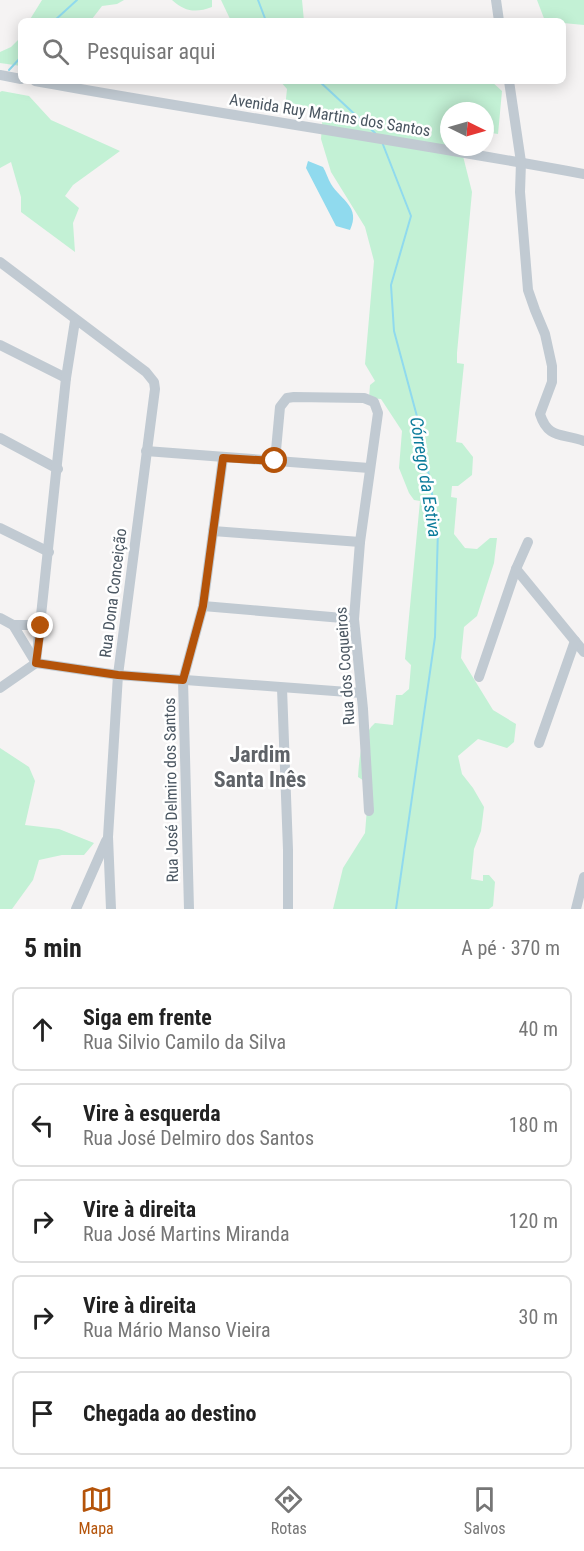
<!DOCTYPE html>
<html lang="pt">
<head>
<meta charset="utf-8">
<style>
	:root { --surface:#fff; --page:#f2f2f2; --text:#222; --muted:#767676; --line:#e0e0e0; --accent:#b45309 }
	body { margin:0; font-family:"Roboto Condensed",sans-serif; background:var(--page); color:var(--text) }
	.compass { position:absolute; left:440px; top:102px; width:54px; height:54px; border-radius:50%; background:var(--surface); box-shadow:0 3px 15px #0003; rotate:95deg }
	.stop { position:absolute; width:18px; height:18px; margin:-14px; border:4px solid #b45309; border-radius:50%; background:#fff }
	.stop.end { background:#b45309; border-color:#fff; box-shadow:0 2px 6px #0008 }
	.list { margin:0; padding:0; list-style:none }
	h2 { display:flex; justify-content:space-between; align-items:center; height:78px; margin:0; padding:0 24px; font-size:26px }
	h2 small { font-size:20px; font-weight:400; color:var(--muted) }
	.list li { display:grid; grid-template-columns:39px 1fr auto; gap:18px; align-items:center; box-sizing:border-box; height:84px; margin:0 12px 12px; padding:0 12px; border:2px solid var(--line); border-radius:9px }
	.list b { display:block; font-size:22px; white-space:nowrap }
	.list p { margin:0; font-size:20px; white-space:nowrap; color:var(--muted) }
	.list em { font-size:20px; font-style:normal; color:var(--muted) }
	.icon { flex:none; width:33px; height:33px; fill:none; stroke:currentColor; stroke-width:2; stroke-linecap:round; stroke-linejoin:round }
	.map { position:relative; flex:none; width:584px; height:909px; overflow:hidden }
	.search { position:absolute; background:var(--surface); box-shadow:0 3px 15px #0003; left:18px; right:18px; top:18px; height:66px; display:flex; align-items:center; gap:15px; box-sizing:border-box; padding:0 21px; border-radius:9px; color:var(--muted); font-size:22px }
	.sheet { height:558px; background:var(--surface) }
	nav { display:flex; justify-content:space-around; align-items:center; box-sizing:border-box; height:84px; border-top:2px solid var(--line); background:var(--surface); font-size:16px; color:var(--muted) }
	nav a { display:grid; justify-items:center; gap:3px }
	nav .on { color:var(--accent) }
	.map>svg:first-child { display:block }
	.green { fill:#c3f1d5 }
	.water { fill:#90daee }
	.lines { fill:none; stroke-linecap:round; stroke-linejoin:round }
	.stream { stroke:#90daee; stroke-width:2 }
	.minor { stroke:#c1cad2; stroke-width:10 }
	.route { stroke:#b45309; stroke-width:8 }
	.labels { text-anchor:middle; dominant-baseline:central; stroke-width:5; stroke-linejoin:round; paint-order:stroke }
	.street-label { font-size:16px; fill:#4a5661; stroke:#fff }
	.water-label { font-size:18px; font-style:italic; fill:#0c7c9b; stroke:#fff }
	.district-label { font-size:22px; font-weight:bold; fill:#5f6368; stroke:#fff }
</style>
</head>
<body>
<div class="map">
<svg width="584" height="909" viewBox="0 0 584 909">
	<rect width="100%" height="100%" fill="#f5f3f3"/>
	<g class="green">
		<polygon points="42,0 124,0 117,4 102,6 92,19 84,21 29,21"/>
		<path d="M 172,0 L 212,0 L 212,7 C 196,13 185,12 172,0 Z"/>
		<polygon points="221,0 302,0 304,21 231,21"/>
		<polygon points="537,0 584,0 584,25 563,23 563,21 545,21"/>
		<polygon points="21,37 21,66 0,63 0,52 11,47"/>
		<path d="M 280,81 L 491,81 L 502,91 L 498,134 L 485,132 L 485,111 L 449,111 L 449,147 L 462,152 L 472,192 L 457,353 L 457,363 L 464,364 L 456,442 L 462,443 L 473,457 L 472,475 L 458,486 L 452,486 L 451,497 L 457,498 L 454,534 L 465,548 L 477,549 L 490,538 L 497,538 L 494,563 L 477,616 L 464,627 L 461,658 L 493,710 L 516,724 L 514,742 L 507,748 L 478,739 L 458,756 L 462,774 L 473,788 L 484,807 L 481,831 L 474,849 L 471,879 L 483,881 L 483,875 L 489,875 L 495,882 L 493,906 L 489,909 L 333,909 L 343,868 L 365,833 L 369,784 L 358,777 C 359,760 361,735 375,723 L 393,725 L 396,695 L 402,695 L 409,689 L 411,665 L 405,659 L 420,501 L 414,500 L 409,493 L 399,468 L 402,431 L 381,399 L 369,398 L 370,385 L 375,381 L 365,364 L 374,261 L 365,227 L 331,172 L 321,139 L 323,111 L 285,108 L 287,89 Z"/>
		<polygon points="2,91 29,96 51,120 120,151 73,185 65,196 79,208 73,223 75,252 21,212 21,197 11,162 0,168 0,92"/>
		<polygon points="0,748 29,767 35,781 25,825 59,829 94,843 84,855 62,855 39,860 33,880 12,909 0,909"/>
	</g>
	<path class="water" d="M 308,161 L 323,167 C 326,172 328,179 331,184 C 341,200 361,207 350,230 L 336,226 L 306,168 Z"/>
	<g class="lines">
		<g class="stream">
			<polyline points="258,0 266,21"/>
			<polyline points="54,21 77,0"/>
			<polyline points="9,70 21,57"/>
			<polyline points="319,81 375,133"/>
			<polyline points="382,142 411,216 391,285 394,331 422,435 438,529 435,637 396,909"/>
		</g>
		<g class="minor">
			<polyline points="496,0 499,21"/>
			<polyline points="0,75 21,79"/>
			<path d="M 35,81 C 217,114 401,140 584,174"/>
			<path d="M 509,81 L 521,162 L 520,192 L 528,290 L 535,310 L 545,334 L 552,366 L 552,382 L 540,414 C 548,439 561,433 584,441"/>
			<polyline points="0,262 146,372 154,382 155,389 118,675 108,837 111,909"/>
			<polyline points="0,345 66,378"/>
			<polyline points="0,438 58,469"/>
			<polyline points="146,451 369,468"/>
			<polyline points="275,461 280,407 287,398 294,397 364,398 374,402 378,413 360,542 354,619 363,709 369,811"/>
			<polyline points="0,528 49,552"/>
			<polyline points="213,531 360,542"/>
			<polyline points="516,569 584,652"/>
			<polyline points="203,606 354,619"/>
			<polyline points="0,618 13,625 36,663"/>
			<polyline points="13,625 41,625"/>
			<polyline points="36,663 66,378 75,321"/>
			<polyline points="36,663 118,675 361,693"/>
			<polyline points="479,677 516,569 528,542"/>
			<polyline points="0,688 36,663"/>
			<polyline points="282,688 288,850 288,909"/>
			<polyline points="539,743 575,641"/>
			<polyline points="76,909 106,841"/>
			<polyline points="189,909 183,680 203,606 223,458"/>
			<polyline points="576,909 584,877"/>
		</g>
	</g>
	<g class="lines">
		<polyline class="route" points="41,626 36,663 118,675 183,680 203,606 223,458 275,461"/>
	</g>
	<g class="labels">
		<g class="street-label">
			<text transform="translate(330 115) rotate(9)">Avenida Ruy Martins dos Santos</text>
			<text transform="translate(113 593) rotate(-83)">Rua Dona Conceição</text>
			<text transform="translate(345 666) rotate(-94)">Rua dos Coqueiros</text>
			<text transform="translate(171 790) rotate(-91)">Rua José Delmiro dos Santos</text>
		</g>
		<g class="water-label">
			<text transform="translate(426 477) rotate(81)">Córrego da Estiva</text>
		</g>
		<g class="district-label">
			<text x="260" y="754">Jardim<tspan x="260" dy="25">Santa Inês</tspan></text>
		</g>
	</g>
</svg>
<svg class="compass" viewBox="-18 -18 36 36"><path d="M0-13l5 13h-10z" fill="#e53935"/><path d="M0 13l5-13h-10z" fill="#767676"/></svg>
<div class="stop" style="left:275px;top:461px"></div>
<div class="stop end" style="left:41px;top:626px"></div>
<div class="search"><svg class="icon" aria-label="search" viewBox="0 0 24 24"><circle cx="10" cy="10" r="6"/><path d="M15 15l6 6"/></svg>Pesquisar aqui</div>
</div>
<section class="sheet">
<h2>5 min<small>A pé · 370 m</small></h2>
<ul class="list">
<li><svg class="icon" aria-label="ahead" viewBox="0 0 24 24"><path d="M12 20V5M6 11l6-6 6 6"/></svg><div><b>Siga em frente</b><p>Rua Silvio Camilo da Silva</p></div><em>40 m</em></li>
<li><svg class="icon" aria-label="left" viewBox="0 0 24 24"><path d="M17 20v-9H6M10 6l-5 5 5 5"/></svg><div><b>Vire à esquerda</b><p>Rua José Delmiro dos Santos</p></div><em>180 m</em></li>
<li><svg class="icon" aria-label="right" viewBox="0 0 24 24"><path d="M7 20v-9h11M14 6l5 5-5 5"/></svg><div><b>Vire à direita</b><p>Rua José Martins Miranda</p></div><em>120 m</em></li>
<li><svg class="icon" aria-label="right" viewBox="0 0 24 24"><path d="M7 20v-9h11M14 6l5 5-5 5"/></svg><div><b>Vire à direita</b><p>Rua Mário Manso Vieira</p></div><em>30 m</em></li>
<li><svg class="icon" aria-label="arrive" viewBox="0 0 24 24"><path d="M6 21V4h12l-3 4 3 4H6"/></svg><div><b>Chegada ao destino</b></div></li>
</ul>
</section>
<nav>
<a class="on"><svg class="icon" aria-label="map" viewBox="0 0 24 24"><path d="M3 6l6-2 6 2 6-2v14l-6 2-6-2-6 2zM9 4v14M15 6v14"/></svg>Mapa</a>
<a><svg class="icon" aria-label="directions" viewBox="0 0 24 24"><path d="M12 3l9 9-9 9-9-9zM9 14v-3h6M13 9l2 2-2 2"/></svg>Rotas</a>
<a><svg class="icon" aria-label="saved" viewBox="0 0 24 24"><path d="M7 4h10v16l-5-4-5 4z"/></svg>Salvos</a>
</nav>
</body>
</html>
